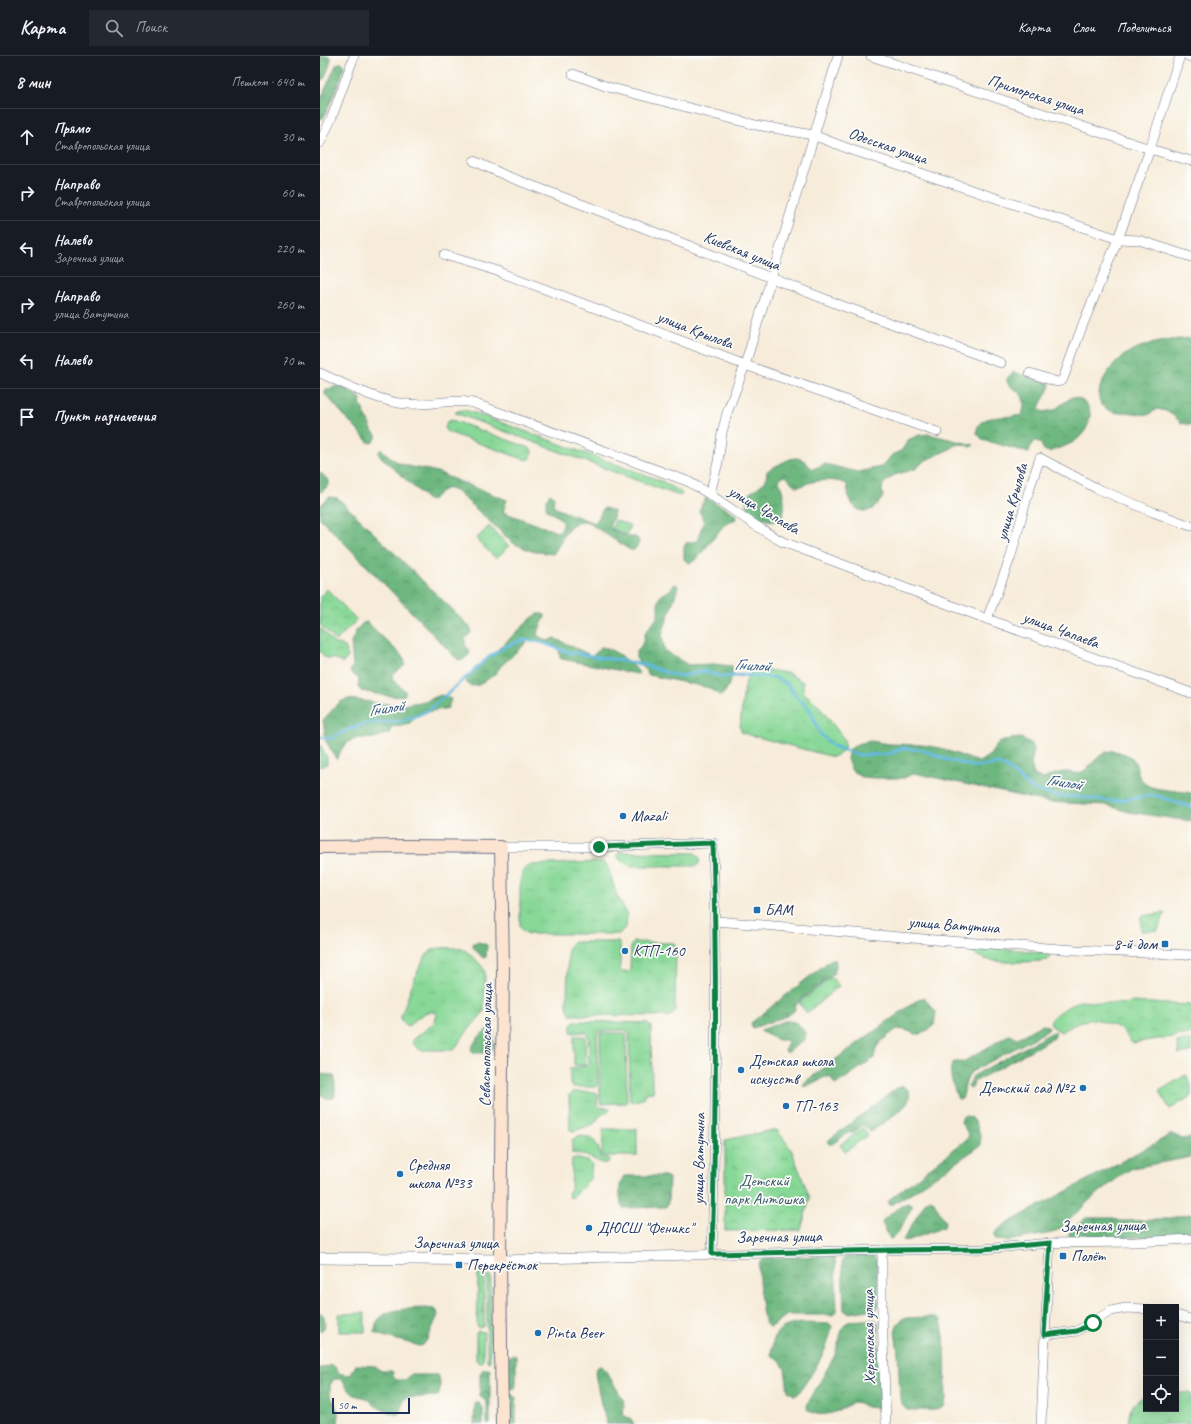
<!DOCTYPE html>
<html lang="ru">
<head>
<meta charset="utf-8">
<style>
	:root { --surface:#171b24; --page:#242831; --text:#f1f3f6; --muted:#9ea1a6; --line:#363941 }
	body { margin:0; font-family:Caveat,sans-serif; background:var(--page); color:var(--text) }
	.controls { position:absolute; right:12px; bottom:12px; display:grid; overflow:hidden; border-radius:0px; box-shadow:0 4px 16px #0002 }
	.controls button { width:36px; height:36px; display:grid; place-items:center; padding:0; border:0; border-bottom:1px solid var(--line); background:var(--surface); color:var(--text); font:20px sans-serif }
	.scale { position:absolute; left:12px; bottom:10px; width:78px; box-sizing:border-box; padding-left:4px; border:2px solid #1b2f5e; border-top:0; font-size:11px; line-height:14px; white-space:nowrap; color:#1b2f5e; -webkit-text-stroke:3px #fdfcf7; paint-order:stroke }
	.stop { position:absolute; width:12px; height:12px; margin:-9px; border:3px solid #0b8043; border-radius:50%; background:#fff }
	.stop.end { background:#0b8043; border-color:#fff; box-shadow:0 1px 4px #0008 }
	.list { margin:0; padding:0; list-style:none }
	h2 { display:flex; justify-content:space-between; align-items:center; height:52px; margin:0; padding:0 16px; font-size:17px }
	h2 small { font-size:13px; font-weight:400; color:var(--muted) }
	.list li { display:grid; grid-template-columns:26px 1fr auto; gap:12px; align-items:center; box-sizing:border-box; height:56px; padding:0 16px; border-top:1px solid var(--line) }
	.list b { display:block; font-size:15px; white-space:nowrap }
	.list p { margin:0; font-size:13px; white-space:nowrap; color:var(--muted) }
	.list em { font-size:13px; font-style:normal; color:var(--muted) }
	.icon { flex:none; width:22px; height:22px; fill:none; stroke:currentColor; stroke-width:2; stroke-linecap:round; stroke-linejoin:round }
	.map { position:relative; flex:none; width:871px; height:1368px; overflow:hidden }
	header { display:flex; align-items:center; gap:24px; box-sizing:border-box; height:56px; padding:0 20px; background:var(--surface); border-bottom:1px solid var(--line) }
	header strong { font-size:19px }
	nav { display:flex; gap:22px; margin-inline-start:auto; font-size:14px }
	.search { width:280px; height:36px; background:var(--page); display:flex; align-items:center; gap:10px; box-sizing:border-box; padding:0 14px; border-radius:0px; color:var(--muted); font-size:15px }
	main { display:flex }
	aside { flex:1; background:var(--surface) }
	.map>svg:first-child { display:block }
	.grass { fill:url(#grass-tufts); stroke:#52847a }
	.forest { fill:url(#forest-crowns); stroke:#44746f }
	.park { fill:url(#park-crowns); stroke:#52847a }
	.pitch { fill:#88d897; stroke:#52847a }
	.lines { fill:none; stroke-linecap:round; stroke-linejoin:round }
	.stream { stroke:#64bae1; stroke-width:3 }
	.minor-casing { stroke:#687189; stroke-width:10 }
	.tertiary-casing { stroke:#687189; stroke-width:12 }
	.secondary-casing { stroke:#687189; stroke-width:14 }
	.minor { stroke:#fff; stroke-width:9 }
	.tertiary { stroke:#fff; stroke-width:11 }
	.secondary { stroke:#fde4d1; stroke-width:12 }
	.route { stroke:#0b8043; stroke-width:5 }
	.poi-dot { fill:#1f6fb2; stroke:#fdfcf7; stroke-width:1.5 }
	.labels { text-anchor:middle; dominant-baseline:central; stroke-width:3.5; stroke-linejoin:round; paint-order:stroke }
	.street-label { font-size:16px; fill:#1b2f5e; stroke:#fdfcf7 }
	.poi-label { font-size:16px; fill:#1b2f5e; stroke:#fdfcf7; text-anchor:start }
	.park-label { font-size:16px; fill:#36596c; stroke:#fdfcf7 }
	.water-label { font-size:17px; font-style:italic; fill:#315985; stroke:#fdfcf7 }
</style>
</head>
<body>
<header>
<strong>Карта</strong>
<div class="search"><svg class="icon" aria-label="search" viewBox="0 0 24 24"><circle cx="10" cy="10" r="6"/><path d="M15 15l6 6"/></svg>Поиск</div>
<nav><a>Карта</a><a>Слои</a><a>Поделиться</a></nav>
</header>
<main>
<aside>
<h2>8 мин<small>Пешком · 640 m</small></h2>
<ul class="list">
<li><svg class="icon" aria-label="ahead" viewBox="0 0 24 24"><path d="M12 20V5M6 11l6-6 6 6"/></svg><div><b>Прямо</b><p>Ставропольская улица</p></div><em>30 m</em></li>
<li><svg class="icon" aria-label="right" viewBox="0 0 24 24"><path d="M7 20v-9h11M14 6l5 5-5 5"/></svg><div><b>Направо</b><p>Ставропольская улица</p></div><em>60 m</em></li>
<li><svg class="icon" aria-label="left" viewBox="0 0 24 24"><path d="M17 20v-9H6M10 6l-5 5 5 5"/></svg><div><b>Налево</b><p>Заречная улица</p></div><em>220 m</em></li>
<li><svg class="icon" aria-label="right" viewBox="0 0 24 24"><path d="M7 20v-9h11M14 6l5 5-5 5"/></svg><div><b>Направо</b><p>улица Ватутина</p></div><em>260 m</em></li>
<li><svg class="icon" aria-label="left" viewBox="0 0 24 24"><path d="M17 20v-9H6M10 6l-5 5 5 5"/></svg><div><b>Налево</b></div><em>70 m</em></li>
<li><svg class="icon" aria-label="arrive" viewBox="0 0 24 24"><path d="M6 21V4h12l-3 4 3 4H6"/></svg><div><b>Пункт назначения</b></div></li>
</ul>
</aside>
<div class="map">
<svg width="871" height="1368" viewBox="0 0 871 1368">
	<defs>
		<pattern id="grass-tufts" width="24" height="20" patternUnits="userSpaceOnUse"><rect width="24" height="20" fill="#88d897"/><path d="M3 7l-1-3M5 7V3M7 7l1-3M15 17l-1-3M17 17v-4M19 17l1-3" fill="none" stroke="#75ba85"/></pattern>
		<pattern id="forest-crowns" width="20" height="18" patternUnits="userSpaceOnUse"><rect width="20" height="18" fill="#6eb880"/><path d="M2 6a3 3 0 1 1 6 0M12 15a3 3 0 1 1 6 0" fill="none" stroke="#5a966c"/></pattern>
		<pattern id="park-crowns" width="20" height="18" patternUnits="userSpaceOnUse"><rect width="20" height="18" fill="#88d897"/><path d="M2 6a3 3 0 1 1 6 0M12 15a3 3 0 1 1 6 0" fill="none" stroke="#75ba85"/></pattern>
	</defs>
	<rect width="100%" height="100%" fill="#fdfcf7"/>
	<filter id="ink" filterUnits="userSpaceOnUse"><feTurbulence type="fractalNoise" baseFrequency=".025" numOctaves="2"/><feDisplacementMap in="SourceGraphic" scale="8" xChannelSelector="R" yChannelSelector="G"/><feConvolveMatrix kernelMatrix="1 2 1 2 8 2 1 2 1" color-interpolation-filters="sRGB"/></filter>
	<filter id="wash" filterUnits="userSpaceOnUse"><feTurbulence type="fractalNoise" baseFrequency=".012" numOctaves="4" result="noise"/><feDisplacementMap in="SourceGraphic" scale="16" xChannelSelector="R" yChannelSelector="G"/><feGaussianBlur stdDeviation="0.9" result="paint"/><feColorMatrix in="noise" values="0 0 0 0 0 0 0 0 0 0 0 0 0 0 0 0 0 1.4 0 .05"/><feComposite in="paint" operator="in"/></filter>
	<g filter="url(#wash)">
		<rect width="100%" height="100%" fill="#f7ecd9"/>
		<g class="grass">
			<polygon points="144,354 155,357 342,425 361,436 362,439 359,440 135,357 137,355"/>
			<polygon points="132,364 210,392 212,396 211,402 206,404 130,377 126,375 125,371 127,366"/>
			<path d="M 0,572 L 15,588 C 25,588 25,591 28,601 L 23,607 L 13,602 L 10,603 L 5,601 L 0,596 Z"/>
			<path d="M 442,613 L 468,617 L 483,626 L 483,636 L 499,650 L 524,683 C 526,693 522,698 513,701 L 422,677 L 420,672 C 421,660 423,625 430,617 C 433,614 438,613 442,613 Z"/>
			<polygon points="0,688 7,702 7,708 0,711"/>
			<polygon points="299,796 375,797 379,800 380,805 379,808 374,810 311,810 299,803 297,799"/>
			<polygon points="274,806 283,806 288,811 297,840 307,857 306,871 299,878 208,878 203,875 200,870 200,825 203,814 209,809"/>
			<polygon points="254,886 298,886 300,888 300,914 302,916 308,916 310,914 311,889 314,886 354,887 356,890 355,955 352,959 349,960 251,959 247,951 248,893 250,889"/>
			<path d="M 651,889 L 729,897 L 730,900 L 728,904 L 722,905 C 701,906 665,910 649,894 Z"/>
			<path d="M 139,892 C 148,894 160,907 165,915 L 164,956 L 144,979 L 134,994 L 100,994 L 93,988 L 93,984 L 114,967 L 117,959 C 109,949 96,964 88,970 C 83,969 81,965 81,960 C 86,947 101,897 114,893 C 121,891 131,892 139,892 Z"/>
			<path d="M 759,945 L 805,948 L 810,946 L 871,949 L 871,978 L 812,987 L 800,972 L 775,963 L 762,965 L 741,976 L 733,971 L 730,966 C 734,956 750,950 759,945 Z"/>
			<polygon points="254,965 328,967 331,970 332,1028 334,1032 333,1036 326,1037 324,1042 313,1046 310,1045 309,977 306,974 279,975 277,979 278,1028 277,1031 252,1031 250,1029 250,1012 267,1010 269,1008 268,980 266,976 253,977 251,976 251,968"/>
			<polygon points="252,1036 275,1036 278,1038 277,1048 279,1051 290,1052 289,1055 280,1060 274,1068 254,1075 250,1074 249,1039"/>
			<polygon points="263,1080 273,1083 278,1091 282,1102 288,1102 290,1106 287,1107 282,1107 264,1099 252,1097 252,1085 254,1082"/>
			<polygon points="255,1102 267,1105 272,1109 270,1123 252,1142 249,1141 248,1137 251,1133 252,1103"/>
			<polygon points="161,1215 164,1216 164,1270 160,1272 157,1270 158,1217"/>
			<polygon points="167,1219 171,1220 170,1305 168,1306 167,1304"/>
			<polygon points="158,1275 164,1276 163,1304 162,1307 160,1307 156,1304 156,1277"/>
			<path d="M 856,1337 L 871,1337 L 871,1368 L 808,1368 C 810,1351 811,1348 826,1339 L 826,1353 L 856,1353 Z"/>
		</g>
		<g class="forest">
			<polygon points="0,0 9,0 11,3 9,11 4,23 0,24"/>
			<polygon points="19,7 22,7 24,10 21,22 4,61 2,63 0,62 0,45 16,9"/>
			<path d="M 871,282 L 871,369 L 861,367 L 854,360 L 846,355 L 837,353 L 828,359 L 806,356 L 798,357 L 790,355 L 781,349 C 780,345 778,340 779,337 C 781,320 799,301 813,294 C 826,287 856,283 871,282 Z"/>
			<path d="M 694,316 L 730,327 C 730,335 722,343 719,352 L 723,356 L 734,354 L 752,341 C 778,345 773,372 755,385 C 748,390 737,392 729,396 L 724,394 L 720,386 L 715,385 L 711,389 L 709,396 L 707,396 L 663,384 L 657,377 C 657,374 657,372 658,370 C 664,358 690,362 702,359 C 704,353 705,346 702,340 C 697,332 676,327 694,316 Z"/>
			<path d="M 17,330 C 24,331 36,337 41,343 L 40,347 L 52,374 L 56,379 L 56,383 L 52,387 L 48,386 L 5,338 L 5,335 Z"/>
			<path d="M 608,378 L 654,389 L 650,391 C 643,388 638,386 632,392 L 604,405 L 596,413 L 574,419 L 563,428 L 562,434 L 563,441 C 560,445 557,450 552,453 C 543,459 533,452 529,443 C 528,438 528,433 527,428 C 518,424 502,423 492,426 C 487,427 483,430 477,431 C 472,428 470,424 466,420 L 461,421 L 459,425 C 464,438 467,452 461,464 C 447,468 423,457 426,440 L 446,425 L 447,415 C 451,412 454,411 458,409 C 466,405 474,399 483,404 C 487,406 488,410 493,413 L 505,408 L 538,416 L 561,411 L 567,405 L 572,399 L 582,394 L 588,384 L 599,379 Z"/>
			<path d="M 61,393 C 68,398 73,405 82,408 C 97,414 114,412 128,421 L 187,444 L 183,456 L 237,476 L 242,473 L 243,466 L 241,463 L 227,454 C 225,449 226,442 230,438 L 233,439 L 234,442 L 233,448 L 235,452 L 274,467 C 280,463 279,457 284,452 L 289,453 L 294,455 L 293,461 L 290,470 L 292,474 L 308,481 L 316,481 L 319,484 L 318,489 L 314,494 L 310,494 L 266,465 C 262,466 254,467 251,470 C 245,474 239,491 233,498 L 211,495 L 193,487 L 139,437 C 121,426 122,439 109,445 L 59,399 L 59,396 Z"/>
			<polygon points="0,416 9,425 9,429 0,437"/>
			<polygon points="9,441 18,442 151,572 151,577 145,583 145,589 150,595 149,599 143,604 138,604 0,462 0,450"/>
			<polygon points="386,442 416,458 416,463 404,469 376,504 369,507 364,503 364,491 366,487 377,485 384,464 379,455 382,448"/>
			<path d="M 356,528 L 358,531 L 342,579 L 345,595 L 368,609 L 393,608 L 412,610 C 414,618 408,635 401,640 L 390,632 L 329,619 L 316,602 C 315,595 321,592 323,586 C 325,582 324,578 327,574 C 330,570 334,566 337,562 C 340,555 336,547 340,541 C 344,535 349,538 353,529 Z"/>
			<path d="M 218,558 L 223,558 L 225,559 L 225,561 L 217,578 L 218,580 L 228,585 L 234,582 L 272,600 C 277,598 277,593 282,591 C 295,594 312,606 319,617 L 317,618 L 242,603 L 240,602 L 239,593 L 237,591 L 209,584 L 181,610 L 174,619 L 159,629 L 151,630 L 147,627 L 146,623 L 213,561 Z"/>
			<path d="M 47,566 L 84,602 L 85,609 L 74,617 L 72,622 L 85,635 L 85,639 C 75,643 52,637 41,635 L 38,631 L 39,623 L 30,616 L 33,609 L 31,586 L 37,573 L 43,567 Z"/>
			<path d="M 121,639 L 131,643 L 128,652 C 118,655 106,654 97,660 C 93,662 91,668 85,669 C 79,671 75,669 70,672 L 70,678 C 63,678 60,681 54,682 C 50,683 46,682 41,682 C 29,683 21,691 18,702 L 16,703 L 6,685 L 3,664 L 20,646 L 28,643 L 66,648 L 82,649 L 105,645 Z"/>
			<path d="M 701,682 L 711,687 L 714,693 L 711,708 L 714,719 L 724,723 C 731,719 738,716 747,716 C 751,716 755,718 759,717 C 773,713 774,699 790,695 C 794,694 798,696 802,697 C 823,703 812,716 824,727 C 832,735 859,734 871,737 L 871,765 L 809,756 L 786,749 L 728,746 L 594,717 L 584,722 L 554,722 L 542,721 L 532,715 L 527,703 L 529,694 L 537,688 L 550,685 L 569,688 L 603,689 L 620,692 L 659,706 L 670,699 L 678,687 L 689,683 Z"/>
			<polygon points="159,886 167,889 166,901 163,902 153,891 153,887"/>
			<path d="M 513,902 L 515,903 C 517,908 516,914 513,918 L 477,947 L 474,955 L 467,960 L 433,972 L 432,971 L 431,967 Z"/>
			<polygon points="600,942 605,943 616,956 614,969 608,974 600,978 595,978 586,974 577,973 561,985 556,992 554,1002 517,1028 514,1027 511,1021 505,1021 485,1031 483,1029 486,1025"/>
			<path d="M 465,965 C 478,965 479,969 486,978 L 485,983 L 467,997 L 464,994 L 468,986 L 467,984 L 457,984 L 451,980 L 441,976 L 441,974 Z"/>
			<path d="M 723,969 L 728,970 L 729,973 L 727,975 L 651,1016 C 643,1026 646,1032 642,1043 L 639,1044 L 637,1041 C 634,1030 626,1015 634,1006 L 643,1006 L 687,980 L 690,979 L 697,982 C 706,979 714,971 723,969 Z"/>
			<path d="M 171,971 L 174,974 L 173,992 L 170,997 L 153,997 L 151,994 C 154,984 162,977 171,971 Z"/>
			<polygon points="733,976 736,977 733,982 654,1026 652,1032 650,1033 648,1031 653,1020"/>
			<path d="M 0,1018 L 13,1019 L 15,1022 L 15,1041 C 10,1045 4,1041 0,1038 Z"/>
			<path d="M 583,1030 L 589,1035 C 590,1043 588,1048 582,1053 L 551,1076 L 543,1069 L 533,1077 L 528,1077 L 512,1088 L 509,1088 L 508,1086 L 510,1083 L 577,1032 Z"/>
			<path d="M 643,1060 C 646,1060 649,1060 652,1062 C 658,1067 662,1083 660,1090 L 597,1133 L 573,1148 L 571,1149 L 568,1148 L 570,1143 L 647,1083 L 649,1079 L 641,1066 Z"/>
			<polygon points="852,1078 863,1083 871,1082 871,1101 813,1112 804,1117 772,1142 741,1172 732,1177 687,1185 677,1184 674,1181 675,1177 684,1169"/>
			<path d="M 304,1120 L 345,1120 L 349,1122 L 348,1147 L 346,1151 L 303,1152 C 299,1144 298,1127 304,1120 Z"/>
			<polygon points="610,1143 613,1144 625,1166 624,1171 587,1185 583,1184 606,1145"/>
			<path d="M 587,1147 L 592,1149 L 592,1151 C 587,1159 578,1181 570,1183 L 562,1167 L 563,1164 L 581,1150 Z"/>
			<polygon points="871,1158 871,1178 830,1181 753,1182 749,1180 749,1177 758,1168 766,1162 794,1162 799,1165 839,1164"/>
			<polygon points="549,1199 554,1201 557,1205 559,1249 557,1253 528,1257 524,1254 522,1205 525,1201"/>
			<path d="M 510,1200 L 515,1203 L 517,1255 L 514,1259 L 467,1259 L 452,1270 L 449,1271 C 446,1269 445,1267 444,1263 C 441,1252 438,1221 439,1209 C 440,1205 442,1204 445,1202 Z"/>
			<path d="M 105,1252 L 115,1253 L 117,1255 L 118,1259 L 107,1284 L 103,1289 L 100,1290 L 63,1280 L 55,1276 C 54,1251 88,1253 105,1252 Z"/>
			<polygon points="0,1257 4,1260 5,1266 4,1272 0,1275"/>
			<path d="M 608,1261 L 616,1261 L 621,1264 C 627,1289 625,1317 626,1343 L 624,1351 L 615,1354 L 587,1354 L 583,1350 L 580,1343 L 578,1297 L 575,1275 L 577,1269 L 583,1262 Z"/>
			<path d="M 554,1263 L 558,1266 L 560,1348 L 558,1352 L 546,1351 L 540,1347 L 533,1346 C 520,1355 501,1365 487,1353 L 487,1349 L 515,1299 L 522,1274 L 525,1268 L 530,1265 Z"/>
			<path d="M 481,1267 L 510,1268 L 512,1270 C 508,1296 492,1317 478,1338 L 474,1339 L 468,1335 L 465,1313 L 460,1304 L 451,1299 C 454,1275 457,1271 481,1267 Z"/>
			<polygon points="194,1298 196,1300 196,1330 193,1333 190,1332 189,1329 189,1301"/>
			<path d="M 12,1309 L 15,1311 C 18,1319 22,1318 30,1319 L 36,1309 L 55,1310 L 61,1315 L 71,1315 L 73,1316 L 73,1321 L 77,1324 L 86,1324 L 90,1319 L 117,1319 C 121,1323 121,1335 118,1340 L 85,1342 C 81,1346 83,1353 80,1359 C 75,1359 56,1352 52,1347 C 48,1343 52,1346 48,1343 C 43,1340 37,1341 33,1338 C 28,1334 25,1328 21,1323 L 14,1323 L 10,1329 L 10,1338 L 19,1358 L 18,1368 L 0,1368 L 0,1313 Z"/>
			<polygon points="280,1310 284,1312 303,1343 304,1349 303,1359 311,1363 314,1368 287,1368 281,1348 275,1317 276,1312"/>
			<polygon points="163,1313 168,1313 170,1314 170,1368 167,1368 167,1347 160,1340 160,1318"/>
			<polygon points="190,1339 193,1339 196,1342 196,1368 187,1368 187,1343"/>
			<polygon points="157,1347 159,1347 163,1352 163,1368 154,1368 155,1348"/>
		</g>
		<g class="park">
			<polygon points="295,464 310,470 307,479 292,473"/>
			<polygon points="169,470 189,490 176,503 156,483"/>
			<polygon points="7,533 37,564 16,585 0,569 0,540"/>
			<polygon points="845,857 838,874 821,875 821,860"/>
			<polygon points="511,921 519,930 487,957 479,947"/>
			<polygon points="871,984 871,996 859,998 857,986"/>
			<polygon points="866,1019 871,1028 871,1040 850,1053 839,1035"/>
			<polygon points="543,1072 548,1079 525,1096 520,1089"/>
			<polygon points="283,1073 317,1073 317,1100 282,1100"/>
			<polygon points="453,1074 457,1074 471,1093 490,1142 481,1174 405,1175 405,1084"/>
			<polygon points="45,1257 45,1276 19,1276 19,1258"/>
		</g>
		<g class="pitch">
			<polygon points="280,977 306,977 307,1047 280,1048"/>
			<polygon points="254,980 265,980 266,1009 254,1009"/>
		</g>
		<g class="lines">
			<polyline class="stream" points="0,681 9,683 34,671 49,667 81,665 96,660 109,654 169,601 186,590 203,584 221,586 248,596 321,608 351,618 363,620 384,615 402,621 425,619 456,622 467,628 476,640 490,654 501,679 513,690 539,699 569,698 583,692 603,694 628,704 656,711 678,708 686,711 712,733 736,740 757,741 794,745 834,739 871,751"/>
		</g>
	</g>
	<g filter="url(#ink)">
		<g class="lines">
			<g class="minor-casing">
				<g id="minor">
					<polyline points="551,0 830,93 871,105"/>
					<polyline points="868,0 871,1"/>
					<polyline points="253,18 288,31 436,69 493,79 532,94 798,183 819,184 871,201"/>
					<polyline points="0,87 12,61 34,0"/>
					<polyline points="154,105 189,121 301,163 520,249 681,307"/>
					<polyline points="124,199 177,215 425,309 549,352 617,376"/>
					<path d="M 0,317 C 24,328 62,347 88,348 C 109,350 131,342 153,347 L 367,425 C 401,443 429,468 463,486 L 667,563 L 871,637"/>
					<polyline points="710,317 737,326 741,325 743,323 763,268 798,183 830,93 860,0"/>
					<polyline points="390,438 398,406 402,377 407,357 425,309 518,0"/>
					<polyline points="667,563 691,500 709,434 720,402 776,432 833,456 871,470"/>
					<path d="M 181,791 L 279,791 L 393,787 C 397,924 396,1061 392,1198"/>
					<polyline points="396,865 615,884 756,894 871,899"/>
					<polyline points="562,1194 562,1258 566,1368"/>
					<polyline points="180,1204 562,1194 663,1193 730,1187 816,1186 871,1183"/>
					<polyline points="856,1259 871,1263"/>
					<polyline points="725,1279 757,1275 791,1255 806,1252 826,1253"/>
					<polyline points="721,1368 725,1279 730,1187"/>
				</g>
			</g>
			<g class="tertiary-casing">
				<polyline id="tertiary" points="0,1202 180,1204"/>
			</g>
			<g class="secondary-casing">
				<polyline id="secondary" points="0,791 88,790 181,791 183,915 180,1204 182,1368"/>
			</g>
			<use href="#minor" class="minor"/>
			<use href="#tertiary" class="tertiary"/>
			<use href="#secondary" class="secondary"/>
		</g>
	</g>
	<g class="lines" filter="url(#ink)">
		<path class="route" d="M 279,791 L 393,787 C 397,924 396,1061 392,1198 L 572,1194 L 663,1193 L 730,1187 L 724,1279 L 757,1275 L 773,1267"/>
	</g>
	<g class="poi-dot">
		<circle cx="303" cy="760" r="4"/>
		<rect x="433" y="850" width="8" height="8" rx="2"/>
		<rect x="841" y="884" width="8" height="8" rx="2"/>
		<circle cx="305" cy="895" r="4"/>
		<circle cx="421" cy="1014" r="4"/>
		<circle cx="763" cy="1032" r="4"/>
		<circle cx="466" cy="1050" r="4"/>
		<circle cx="80" cy="1118" r="4"/>
		<circle cx="269" cy="1172" r="4"/>
		<rect x="739" y="1196" width="8" height="8" rx="2"/>
		<rect x="135" y="1205" width="8" height="8" rx="2"/>
		<circle cx="218" cy="1277" r="4"/>
	</g>
	<g class="labels">
		<g class="street-label">
			<text transform="translate(716 39) rotate(18)">Приморская улица</text>
			<text transform="translate(568 90) rotate(19)">Одесская улица</text>
			<text transform="translate(422 195) rotate(22)">Киевская улица</text>
			<text transform="translate(375 274) rotate(21)">улица Крылова</text>
			<text transform="translate(692 446) rotate(-74)">улица Крылова</text>
			<text transform="translate(444 454) rotate(31)">улица Чапаева</text>
			<text transform="translate(741 574) rotate(20)">улица Чапаева</text>
			<text transform="translate(634 869) rotate(4)">улица Ватутина</text>
			<text transform="translate(166 989) rotate(-89)">Севастопольская улица</text>
			<text transform="translate(379 1103) rotate(-89)">улица Ватутина</text>
			<text transform="translate(783 1170) rotate(-1)">Заречная улица</text>
			<text transform="translate(459 1181) rotate(-1)">Заречная улица</text>
			<text x="136" y="1187">Заречная улица</text>
			<text transform="translate(549 1281) rotate(-91)">Херсонская улица</text>
		</g>
		<g class="poi-label">
			<text x="311" y="760">Mazali</text>
			<text x="445" y="854">БАМ</text>
			<text x="837" y="888" text-anchor="end">8-й дом</text>
			<text x="313" y="895">КТП-160</text>
			<text x="429" y="1005">Детская школа<tspan x="429" dy="18">искусств</tspan></text>
			<text x="755" y="1032" text-anchor="end">Детский сад №2</text>
			<text x="474" y="1050">ТП-163</text>
			<text x="88" y="1109">Средняя<tspan x="88" dy="18">школа №33</tspan></text>
			<text x="277" y="1172">ДЮСШ "Феникс"</text>
			<text x="751" y="1200">Полёт</text>
			<text x="147" y="1209">Перекрёсток</text>
			<text x="226" y="1277">Pinta Beer</text>
		</g>
		<g class="park-label">
			<text x="444" y="1125">Детский<tspan x="444" dy="18">парк Антошка</tspan></text>
		</g>
		<g class="water-label">
			<text transform="translate(432 609) rotate(3)">Гнилой</text>
			<text transform="translate(66 652) rotate(-9)">Гнилой</text>
			<text transform="translate(744 726) rotate(9)">Гнилой</text>
		</g>
	</g>
</svg>
<div class="controls">
<button>+</button>
<button>−</button>
<button><svg class="icon" aria-label="locate" viewBox="0 0 24 24"><circle cx="12" cy="12" r="6"/><path d="M12 2v4M12 18v4M2 12h4M18 12h4"/></svg></button>
</div>
<div class="scale">50 m</div>
<div class="stop" style="left:773px;top:1267px"></div>
<div class="stop end" style="left:279px;top:791px"></div>
</div>
</main>
</body>
</html>
